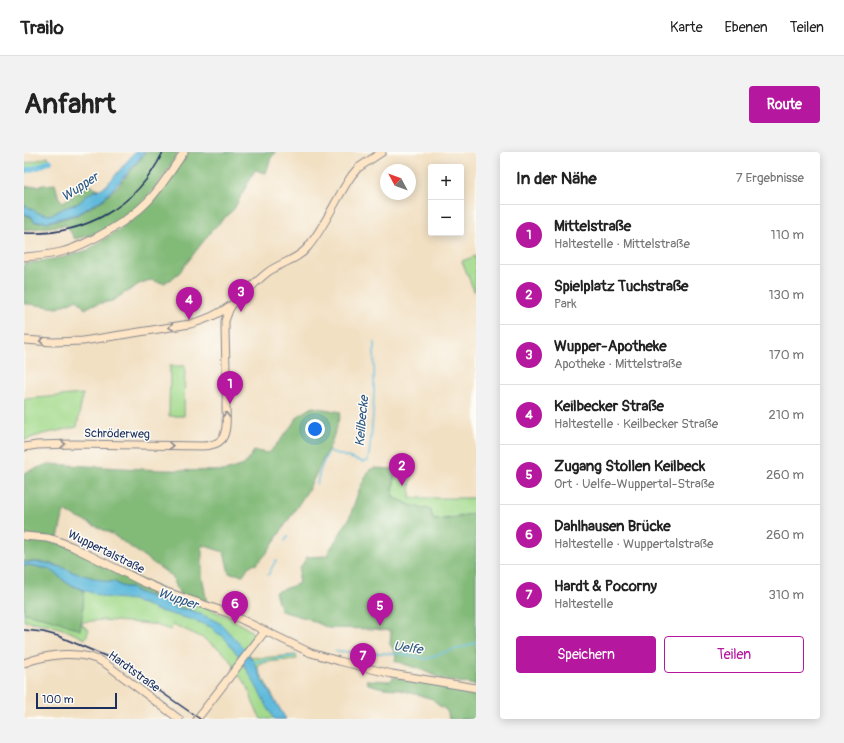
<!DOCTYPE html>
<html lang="de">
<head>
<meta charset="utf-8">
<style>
	:root { --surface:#fff; --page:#f2f2f2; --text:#222; --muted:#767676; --line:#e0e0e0; --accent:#b5179e }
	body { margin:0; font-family:Pangolin,sans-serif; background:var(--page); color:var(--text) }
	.controls { position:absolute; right:12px; top:12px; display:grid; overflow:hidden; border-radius:4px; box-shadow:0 2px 10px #0003 }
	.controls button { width:36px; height:36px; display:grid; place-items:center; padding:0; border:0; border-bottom:1px solid var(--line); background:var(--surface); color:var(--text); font:20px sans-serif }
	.compass { position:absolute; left:356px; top:12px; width:36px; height:36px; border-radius:50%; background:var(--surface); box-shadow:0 2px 10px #0003; rotate:311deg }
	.scale { position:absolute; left:12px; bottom:10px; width:81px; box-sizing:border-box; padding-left:4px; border:2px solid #1b2f5e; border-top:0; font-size:11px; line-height:14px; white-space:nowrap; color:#1b2f5e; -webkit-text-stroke:3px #fdfcf7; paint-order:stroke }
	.you { position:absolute; left:291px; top:277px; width:14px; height:14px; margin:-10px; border:3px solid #fff; border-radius:50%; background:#1a73e8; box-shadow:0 0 0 6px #1a73e833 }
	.badge { display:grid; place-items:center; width:26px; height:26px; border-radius:50%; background:var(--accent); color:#fff; font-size:13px; font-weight:700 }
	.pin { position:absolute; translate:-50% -33px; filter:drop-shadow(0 1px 2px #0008) }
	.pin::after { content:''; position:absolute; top:21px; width:14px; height:12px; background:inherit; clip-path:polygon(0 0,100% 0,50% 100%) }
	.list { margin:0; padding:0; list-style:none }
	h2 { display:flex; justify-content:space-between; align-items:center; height:52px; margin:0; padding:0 16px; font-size:17px }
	h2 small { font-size:13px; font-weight:400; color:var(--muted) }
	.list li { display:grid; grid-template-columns:26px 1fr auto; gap:12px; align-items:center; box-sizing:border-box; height:60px; padding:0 16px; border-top:1px solid var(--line) }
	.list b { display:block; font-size:15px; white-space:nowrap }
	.list p { margin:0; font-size:13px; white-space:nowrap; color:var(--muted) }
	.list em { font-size:13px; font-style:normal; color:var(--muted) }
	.actions { display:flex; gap:8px; padding:12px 16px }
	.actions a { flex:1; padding:9px 0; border:1px solid var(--accent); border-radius:4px; text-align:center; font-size:14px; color:var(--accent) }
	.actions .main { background:var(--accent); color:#fff }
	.map { position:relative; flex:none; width:452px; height:567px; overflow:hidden; border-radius:4px }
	header { display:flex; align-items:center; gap:24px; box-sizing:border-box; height:56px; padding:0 20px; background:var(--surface); border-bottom:1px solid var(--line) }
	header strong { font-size:19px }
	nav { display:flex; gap:22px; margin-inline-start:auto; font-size:14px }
	.intro { display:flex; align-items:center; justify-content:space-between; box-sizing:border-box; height:96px; padding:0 24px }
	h1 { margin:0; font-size:28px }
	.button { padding:10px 18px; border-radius:4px; background:var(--accent); color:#fff; font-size:14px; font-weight:700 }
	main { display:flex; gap:24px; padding:0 24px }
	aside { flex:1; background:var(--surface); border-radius:4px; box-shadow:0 2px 10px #0003 }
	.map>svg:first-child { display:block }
	.green { fill:#a3da8c; stroke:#5f8475 }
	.forest { fill:#82ba78; stroke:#4e746b }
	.water { fill:#5fbadc; stroke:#3d749d }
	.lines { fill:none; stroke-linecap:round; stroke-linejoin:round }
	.stream { stroke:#5fbadc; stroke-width:1.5 }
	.canal { stroke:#5fbadc; stroke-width:5.5 }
	.secondary-casing { stroke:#868890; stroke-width:9 }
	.secondary { stroke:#fee5c5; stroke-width:7 }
	.rail { stroke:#1b2f5e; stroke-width:1.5 }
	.oneway { stroke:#8c8a92 }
	.labels { text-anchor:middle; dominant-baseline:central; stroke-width:3; stroke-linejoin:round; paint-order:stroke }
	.street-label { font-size:12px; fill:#1b2f5e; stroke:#fdfcf7 }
	.water-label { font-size:13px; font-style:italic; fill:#2f5984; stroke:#fdfcf7 }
</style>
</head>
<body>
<header>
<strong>Trailo</strong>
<nav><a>Karte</a><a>Ebenen</a><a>Teilen</a></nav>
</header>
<div class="intro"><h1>Anfahrt</h1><a class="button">Route</a></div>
<main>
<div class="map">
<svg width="452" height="567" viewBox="0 0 452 567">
	<rect width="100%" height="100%" fill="#fdfcf7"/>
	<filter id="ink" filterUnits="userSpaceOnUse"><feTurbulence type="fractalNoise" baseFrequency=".025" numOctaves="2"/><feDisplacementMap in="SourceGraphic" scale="8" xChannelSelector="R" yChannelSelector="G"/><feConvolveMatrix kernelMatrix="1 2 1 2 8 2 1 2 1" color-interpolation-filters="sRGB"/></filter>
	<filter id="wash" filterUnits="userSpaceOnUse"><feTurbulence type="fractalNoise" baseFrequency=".012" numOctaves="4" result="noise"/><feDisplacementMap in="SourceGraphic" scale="16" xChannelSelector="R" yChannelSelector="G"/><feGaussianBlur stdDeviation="0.9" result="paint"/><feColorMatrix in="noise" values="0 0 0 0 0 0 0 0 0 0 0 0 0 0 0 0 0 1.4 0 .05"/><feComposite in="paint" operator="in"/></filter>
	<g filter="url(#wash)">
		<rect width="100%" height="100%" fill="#f2e0c3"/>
		<g class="green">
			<polygon points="24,5 28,11 0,20 0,12"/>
			<polygon points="452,104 452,139 450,139 438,109"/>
			<polygon points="146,214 161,214 160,264 145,264"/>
			<polygon points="59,242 53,275 19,282 0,288 0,247"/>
			<path d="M 382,312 L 389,320 L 387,323 L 386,346 L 452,346 L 452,361 L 432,365 L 412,368 L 409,367 L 407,359 L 406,357 C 398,356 389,355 382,351 C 377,349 375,347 369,346 L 371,317 L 377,317 Z"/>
			<polygon points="0,396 179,454 208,467 227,479 229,482 229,490 222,500 228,505 235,506 272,503 273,507 243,510 235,512 234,517 261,567 237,567 229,551 224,535 213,521 208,510 198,499 179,486 149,472 147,478 128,472 78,468 58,470 58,473 65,478 61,487 42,478 22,472 0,469"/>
		</g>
		<g class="forest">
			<path d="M 122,0 L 154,0 C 138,31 117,57 86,74 C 80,77 75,81 69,83 C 63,84 57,85 51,87 L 42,73 L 0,78 L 0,62 L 7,65 L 11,70 L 22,70 L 30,69 L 53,63 L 79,48 L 96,32 Z"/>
			<polygon points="163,0 252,0 247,6 242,21 231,18 210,57 188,78 155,121 147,127 140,131 134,130 126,128 115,132 88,149 68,153 61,157 53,147 34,156 5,152 0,152 0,112 41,105 64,98 94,78 116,62 136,42"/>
			<polygon points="31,32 35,46 39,50 50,43 63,32 75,37 64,42 55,51 46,54 26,63 14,61 10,59 0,53 0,35"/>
			<polygon points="289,255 317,260 307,292 284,338 242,402 233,412 225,414 219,423 205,421 200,400 178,393 178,423 183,452 156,443 148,424 88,382 40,359 34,386 0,383 0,321 24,312 136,318 201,319 220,313 230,299 245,301 263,280 274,264"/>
			<path d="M 350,316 L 370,317 L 369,346 C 376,347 376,348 382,351 C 389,355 398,356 406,357 L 409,367 L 412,368 L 433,366 L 445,362 L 452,361 L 452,533 L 418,527 L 398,518 L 371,509 L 372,503 L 366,492 L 367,479 L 350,477 L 304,476 L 285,467 L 257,459 L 251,440 L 274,432 L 276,416 L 283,405 L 302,404 L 325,367 L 335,338 L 345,318 Z"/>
			<polygon points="0,385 33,390 171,452 167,458 153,456 141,450 115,441 107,436 97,434 91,430 83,430 48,420 28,412 16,410 0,410"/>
			<path d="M 4,413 L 25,417 L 30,420 L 43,431 L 60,439 L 59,458 L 56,478 C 38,470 19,465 0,461 L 0,415 Z"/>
			<polygon points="370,525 452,539 452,567 425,567 424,561 421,557 414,553 409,547 373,537 359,536 344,532 342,528 366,529"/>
		</g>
		<g class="water">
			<polygon points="111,0 121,0 95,31 79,47 53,62 22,70 18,69 11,70 7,64 0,62 0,53 14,61 26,63 32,61 38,57 55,51 64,42 78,36 83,33"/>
			<polygon points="0,410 22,411 40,416 48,420 84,430 91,430 97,434 106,436 116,441 141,450 153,456 167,458 190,468 197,472 221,498 231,512 240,531 262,567 250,567 225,521 215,504 199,484 193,481 187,475 169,468 132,458 120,452 114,451 109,448 80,445 60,438 43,431 30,420 25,417 10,414 4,413 0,414"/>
		</g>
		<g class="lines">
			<g class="stream">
				<path d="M 305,299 L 339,310 L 344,309 C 350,270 351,230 350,190"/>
				<polyline points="293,332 296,319 303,302"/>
				<polyline points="261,389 264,384"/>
				<polyline points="244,423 252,408"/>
				<polyline points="311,499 375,502 391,504 403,507 412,503 443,494 452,490"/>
				<polyline points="229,510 271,504"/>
			</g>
			<polyline class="canal" points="0,19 14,15 26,9"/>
		</g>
	</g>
	<g filter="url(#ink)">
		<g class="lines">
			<g class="secondary-casing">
				<g id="secondary">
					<path d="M 0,105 C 12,104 25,103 37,100 C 50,97 61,91 73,85 C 92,75 111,63 126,47 C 139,33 149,16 160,0"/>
					<path d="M 0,188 L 29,190 L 59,189 L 166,172 C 182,168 197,161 210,151 C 222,141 232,129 244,120 C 256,111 273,108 283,96 C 301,75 312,46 328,23 L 334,16 L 358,0"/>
					<path d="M 0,295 L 13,293 L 49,292 L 178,294 C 185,294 193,293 198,287 C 204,278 202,264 202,253 C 203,225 201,197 201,169 L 205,158 L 208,153"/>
					<polyline points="0,384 23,386 34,389 49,395 119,430 140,439 204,461 287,501 315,509 368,522 452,536"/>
					<path d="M 0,511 C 24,502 59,497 82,512 L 155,567"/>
					<polyline points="173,567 241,479"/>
				</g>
			</g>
			<use href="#secondary" class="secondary"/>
			<g class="rail">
				<path d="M 0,81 C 60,84 113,55 139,0"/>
				<polyline points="0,478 19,480 34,484 91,508 176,567"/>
			</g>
		</g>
		<defs><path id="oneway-chevron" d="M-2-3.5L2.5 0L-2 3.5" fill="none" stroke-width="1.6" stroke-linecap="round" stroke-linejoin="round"/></defs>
		<g class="oneway">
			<use href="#oneway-chevron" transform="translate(147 175) rotate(171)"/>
			<use href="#oneway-chevron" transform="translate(18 189) rotate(-177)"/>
			<use href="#oneway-chevron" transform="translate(202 263) rotate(-88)"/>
			<use href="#oneway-chevron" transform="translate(39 292) rotate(-1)"/>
			<use href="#oneway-chevron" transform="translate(147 294) rotate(1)"/>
		</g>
	</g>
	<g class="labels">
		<g class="street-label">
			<text transform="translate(93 282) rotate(1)">Schröderweg</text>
			<text transform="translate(82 400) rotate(26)">Wuppertalstraße</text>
			<text transform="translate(110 520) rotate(36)">Hardtstraße</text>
		</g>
		<g class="water-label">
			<text transform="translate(56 35) rotate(-33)">Wupper</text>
			<text transform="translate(338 269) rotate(-85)">Keilbecke</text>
			<text transform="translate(154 447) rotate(19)">Wupper</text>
			<text transform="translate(384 496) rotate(8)">Uelfe</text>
		</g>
	</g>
</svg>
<div class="controls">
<button>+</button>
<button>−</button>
</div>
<svg class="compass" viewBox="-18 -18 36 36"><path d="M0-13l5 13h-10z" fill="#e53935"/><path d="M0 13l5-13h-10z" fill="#767676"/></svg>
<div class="scale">100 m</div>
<div class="you"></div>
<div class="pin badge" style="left:206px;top:252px">1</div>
<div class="pin badge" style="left:378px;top:334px">2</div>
<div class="pin badge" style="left:217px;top:160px">3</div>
<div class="pin badge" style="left:165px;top:168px">4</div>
<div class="pin badge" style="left:356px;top:474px">5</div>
<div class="pin badge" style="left:211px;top:472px">6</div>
<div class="pin badge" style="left:339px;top:524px">7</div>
</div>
<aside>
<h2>In der Nähe<small>7 Ergebnisse</small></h2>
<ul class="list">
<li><span class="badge">1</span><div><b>Mittelstraße</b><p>Haltestelle · Mittelstraße</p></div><em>110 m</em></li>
<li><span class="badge">2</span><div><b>Spielplatz Tuchstraße</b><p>Park</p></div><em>130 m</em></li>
<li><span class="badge">3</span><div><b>Wupper-Apotheke</b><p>Apotheke · Mittelstraße</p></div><em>170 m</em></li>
<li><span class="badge">4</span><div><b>Keilbecker Straße</b><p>Haltestelle · Keilbecker Straße</p></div><em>210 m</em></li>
<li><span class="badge">5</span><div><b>Zugang Stollen Keilbeck</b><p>Ort · Uelfe-Wuppertal-Straße</p></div><em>260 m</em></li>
<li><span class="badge">6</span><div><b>Dahlhausen Brücke</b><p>Haltestelle · Wuppertalstraße</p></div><em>260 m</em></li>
<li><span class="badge">7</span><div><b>Hardt &amp; Pocorny</b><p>Haltestelle</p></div><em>310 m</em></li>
</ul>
<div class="actions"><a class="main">Speichern</a><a>Teilen</a></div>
</aside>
</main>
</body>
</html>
